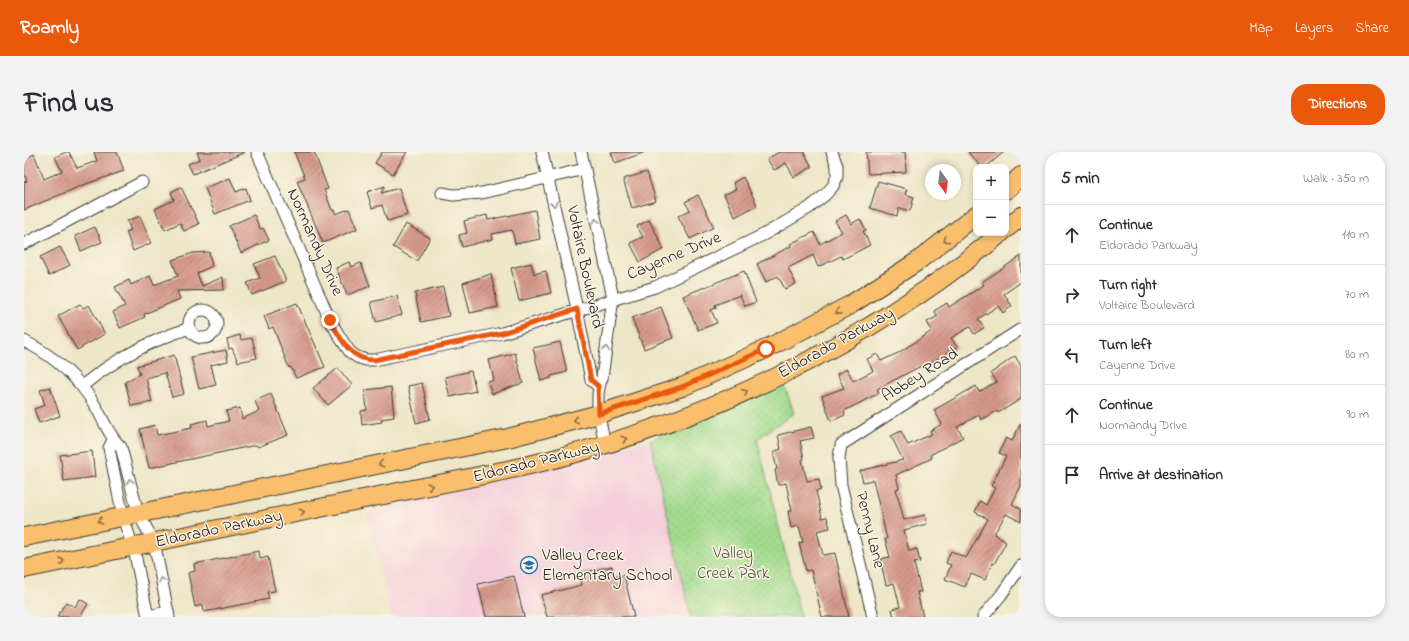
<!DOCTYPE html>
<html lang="en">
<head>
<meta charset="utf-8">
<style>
	:root { --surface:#fff; --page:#f2f2f3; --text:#2b2b33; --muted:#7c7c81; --line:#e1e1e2; --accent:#ea580c }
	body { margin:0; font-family:"Indie Flower",sans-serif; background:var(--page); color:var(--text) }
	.controls { position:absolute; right:12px; top:12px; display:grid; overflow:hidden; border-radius:8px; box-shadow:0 2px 6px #0003 }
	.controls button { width:36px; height:36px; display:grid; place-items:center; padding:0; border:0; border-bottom:1px solid var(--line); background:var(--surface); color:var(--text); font:20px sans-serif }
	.compass { position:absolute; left:901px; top:12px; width:36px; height:36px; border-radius:50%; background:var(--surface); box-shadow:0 2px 6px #0003; rotate:166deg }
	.stop { position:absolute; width:12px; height:12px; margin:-9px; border:3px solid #ea580c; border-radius:50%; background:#fff }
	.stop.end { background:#ea580c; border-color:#fff; box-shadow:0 1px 4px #0008 }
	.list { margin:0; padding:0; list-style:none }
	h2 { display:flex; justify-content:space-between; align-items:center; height:52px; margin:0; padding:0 16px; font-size:17px }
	h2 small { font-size:13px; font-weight:400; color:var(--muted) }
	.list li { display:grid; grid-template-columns:26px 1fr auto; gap:12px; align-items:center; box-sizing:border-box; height:60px; padding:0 16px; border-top:1px solid var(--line) }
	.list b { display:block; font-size:15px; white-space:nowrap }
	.list p { margin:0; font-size:13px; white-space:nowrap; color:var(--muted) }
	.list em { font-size:13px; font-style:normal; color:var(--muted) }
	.icon { flex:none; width:22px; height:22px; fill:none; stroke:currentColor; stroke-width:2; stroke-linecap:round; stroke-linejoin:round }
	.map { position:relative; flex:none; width:997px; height:465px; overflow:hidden; border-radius:16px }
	header { display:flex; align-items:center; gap:24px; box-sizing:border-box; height:56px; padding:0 20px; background:var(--accent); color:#fff }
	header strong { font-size:19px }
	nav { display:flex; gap:22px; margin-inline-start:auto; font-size:14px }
	.intro { display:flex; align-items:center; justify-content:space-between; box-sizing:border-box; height:96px; padding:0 24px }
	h1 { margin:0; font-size:28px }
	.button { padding:10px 18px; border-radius:16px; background:var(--accent); color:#fff; font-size:14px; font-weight:700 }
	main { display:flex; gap:24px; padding:0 24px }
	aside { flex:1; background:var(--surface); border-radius:16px; box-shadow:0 2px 6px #0003 }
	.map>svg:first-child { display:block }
	.built { fill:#f5cfdb }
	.green { fill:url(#green-dots); stroke:#5f7c55 }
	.building { fill:url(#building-hatch) }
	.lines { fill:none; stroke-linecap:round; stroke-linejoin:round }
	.minor-casing { stroke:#3b3a36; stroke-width:13 }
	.primary-casing { stroke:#3b3a36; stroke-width:20 }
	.minor { stroke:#fff; stroke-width:11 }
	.primary { stroke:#f9bf6d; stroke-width:18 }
	.oneway { stroke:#999 }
	.oneway2 { stroke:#8a6e44 }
	.route { stroke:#ea580c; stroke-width:5 }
	.labels { text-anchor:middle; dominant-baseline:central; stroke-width:3; stroke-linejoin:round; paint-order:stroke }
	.street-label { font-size:17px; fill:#1c1c1c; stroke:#fcf5e5 }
	.park-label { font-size:17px; fill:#44553e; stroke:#fcf5e5 }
	.poi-label { font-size:17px; fill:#1c1c1c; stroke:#fcf5e5; text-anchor:start }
</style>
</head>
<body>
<header>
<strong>Roamly</strong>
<nav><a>Map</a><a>Layers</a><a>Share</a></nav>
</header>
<div class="intro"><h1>Find us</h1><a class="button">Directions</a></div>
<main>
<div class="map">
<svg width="997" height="465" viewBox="0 0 997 465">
	<defs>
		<pattern id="green-dots" width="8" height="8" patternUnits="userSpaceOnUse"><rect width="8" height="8" fill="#a2db8e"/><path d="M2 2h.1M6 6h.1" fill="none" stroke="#8bbb7a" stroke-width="1.8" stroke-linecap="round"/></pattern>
		<pattern id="building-hatch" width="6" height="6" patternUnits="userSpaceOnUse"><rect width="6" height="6" fill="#d69a8b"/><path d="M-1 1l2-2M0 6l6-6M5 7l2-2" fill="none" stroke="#ad7d71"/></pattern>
	</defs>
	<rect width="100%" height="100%" fill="#fcf5e5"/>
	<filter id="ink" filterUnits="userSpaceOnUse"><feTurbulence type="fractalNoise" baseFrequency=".025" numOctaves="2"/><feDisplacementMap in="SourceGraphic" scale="8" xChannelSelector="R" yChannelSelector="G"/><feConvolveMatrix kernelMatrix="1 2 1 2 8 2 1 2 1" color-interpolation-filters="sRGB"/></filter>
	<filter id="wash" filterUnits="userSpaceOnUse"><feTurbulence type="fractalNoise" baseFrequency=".012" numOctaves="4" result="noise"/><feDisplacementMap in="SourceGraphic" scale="16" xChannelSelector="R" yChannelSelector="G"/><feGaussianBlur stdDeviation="0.9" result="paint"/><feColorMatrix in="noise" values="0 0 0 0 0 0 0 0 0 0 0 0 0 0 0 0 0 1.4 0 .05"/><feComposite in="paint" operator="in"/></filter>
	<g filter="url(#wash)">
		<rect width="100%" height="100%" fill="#ede6c7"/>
		<polygon class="built" points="626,288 667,465 368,465 342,361"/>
		<polygon class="green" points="760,232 770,261 733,287 777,465 667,465 626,288"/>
		<g id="blocks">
			<g class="building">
				<polygon points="42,0 45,0 53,16 73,9 70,0 93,0 100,19 59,33 0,58 0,30 3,29 0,21 0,6 10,2 20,27 38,19 31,5"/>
				<polygon points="173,0 221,0 169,22 164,12 176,7"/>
				<polygon points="270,0 290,0 304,37 300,38 308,58 310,58 312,62 325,57 333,77 299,91 273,29 281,26"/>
				<polygon points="358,0 383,0 369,22 351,11"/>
				<polygon points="587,0 619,0 619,1 591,11"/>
				<polygon points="755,0 780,0 788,15 770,25 762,11 750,18 743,7"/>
				<polygon points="842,0 881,0 882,20 844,22"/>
				<polygon points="944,0 980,0 962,15 957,15"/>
				<polygon points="623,20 632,49 608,56 599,27"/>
				<polygon points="719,25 733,53 711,65 700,43 712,37 709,31"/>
				<polygon points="206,26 212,40 222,36 226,48 191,62 181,36"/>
				<polygon points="854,29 883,37 881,42 890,45 886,59 875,56 873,64 846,56"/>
				<polygon points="361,34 357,41 375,36 383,63 363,69 358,53 348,56 343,40"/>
				<polygon points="157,35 175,72 160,79 156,71 141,78 131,57 150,48 147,40"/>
				<polygon points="674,43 690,75 666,87 654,64 666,58 661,50"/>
				<polygon points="511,58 516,87 491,92 488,78 468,82 469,87 438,95 435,83 443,81 440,69 463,63 464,68"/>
				<polygon points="230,63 236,77 239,76 245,88 217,101 205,74"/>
				<polygon points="822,63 827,72 836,67 842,78 839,79 846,93 819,107 817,104 794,115 789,103 764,116 772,132 761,137 754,124 742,130 733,112 767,94 766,92 790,80 796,92 818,80 811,69"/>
				<polygon points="116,64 127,91 109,99 102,80 107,78 103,69"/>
				<polygon points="625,68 640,97 616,110 606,91 619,85 613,74"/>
				<polygon points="382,72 406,86 393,109 369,95"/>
				<polygon points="71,75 78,90 57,99 51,84"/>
				<polygon points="36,95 46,113 25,124 16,105"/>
				<polygon points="185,100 188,114 173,121 178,134 199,125 200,138 153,139 156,147 120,162 121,165 96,176 89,160 101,154 91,135 105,128 107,133 126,124 130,133 154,124 148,108 169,101"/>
				<polygon points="251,104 262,129 228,143 223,131 236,126 230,112"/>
				<polygon points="997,104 997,130 980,142 988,154 979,161 974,154 954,167 960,176 950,182 946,175 927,186 933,195 898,216 897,214 853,237 855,241 820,259 821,263 807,269 798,244 820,236 813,222 823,217 829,229 849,219 843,207 853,202 857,209 874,201 908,179 903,170 914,164 910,159 923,151 925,155 960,133 958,130"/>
				<polygon points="325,110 327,115 337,111 346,134 323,143 312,116"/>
				<polygon points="507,111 510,122 522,119 527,141 495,149 487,116"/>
				<polygon points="720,119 732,150 721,154 716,143 691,153 692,156 687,158 693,171 674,178 659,144"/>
				<polygon points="467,122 474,155 446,161 439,131"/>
				<polygon points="419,135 425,164 397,170 391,141"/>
				<polygon points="373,144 378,163 352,170 347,150"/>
				<polygon points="273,151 301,215 272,226 267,215 265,216 249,175 245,177 240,164"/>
				<polygon points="56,152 59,156 65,153 81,182 53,198 34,164"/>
				<polygon points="637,155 649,186 620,197 608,166"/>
				<polygon points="216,183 217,188 228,186 233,206 214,210 208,196 205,197 203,187"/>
				<polygon points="536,190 543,220 527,224 527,226 517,229 509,196"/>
				<polygon points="202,198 204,209 187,213 192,233 175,237 167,205"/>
				<polygon points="491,201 499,231 468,242 464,230 470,228 465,208"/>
				<polygon points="150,203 160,242 148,245 141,221 122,226 128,250 107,254 101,230 116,222 113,214"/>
				<polygon points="991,204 997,214 997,247 974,261 973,259 957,268 955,263 933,275 939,285 906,303 908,306 872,323 875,336 872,337 880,368 901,363 903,372 880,378 885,399 893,397 896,410 890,411 897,440 893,440 899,465 870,465 868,457 876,455 870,431 862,433 856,407 866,405 861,387 863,387 849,328 839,330 836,319 879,308 867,284 877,279 884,293 908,282 906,279 918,272 910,258 952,234 955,240 973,230 967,221"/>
				<polygon points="314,216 328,233 304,253 289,236"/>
				<polygon points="447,219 452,239 426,245 421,225"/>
				<polygon points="398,231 406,267 392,271 384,234"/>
				<polygon points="26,235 36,264 15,271 10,257 21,253 16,238"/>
				<polygon points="367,235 370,265 357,267 358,270 338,273 337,259 343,258 341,238"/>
				<polygon points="247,242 264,283 234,295 232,293 125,316 116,277 131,273 133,283 168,276 167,272 183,268 184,274 205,269 202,259 216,256 218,267 235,259 231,249"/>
				<polygon points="997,271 997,334 988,352 997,357 997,370 982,362 970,382 982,390 970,412 968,411 961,428 947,422 941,435 921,427 927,413 922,411 927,399 942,406 964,367 951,360 956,349 962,353 971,336 967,334 982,304 975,301 982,286 988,289"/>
				<polygon points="787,275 790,286 776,289 780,307 778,308 783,329 795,327 797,338 792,339 798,366 803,365 806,376 793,379 799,403 811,401 825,465 798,465 787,418 782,419 775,391 779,390 775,374 767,376 764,359 768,359 762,331 754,333 751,318 753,317 749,300 757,297 754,283"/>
				<polygon points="68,299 71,325 40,329 36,303"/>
				<polygon points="235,399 236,407 244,405 251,439 243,440 245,447 180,460 179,453 171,455 164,421 171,419 170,412"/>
				<polygon points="588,414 590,425 600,423 610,465 523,465 517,443 558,433 555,422"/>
				<polygon points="490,424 500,465 462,465 454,432"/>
				<polygon points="56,447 64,452 56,465 33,465 42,450 51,455"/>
			</g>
		</g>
	</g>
	<g filter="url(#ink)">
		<use href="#blocks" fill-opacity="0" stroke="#3b3a36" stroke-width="1"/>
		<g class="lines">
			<g class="minor-casing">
				<g id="minor">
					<polyline points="233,0 306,168 317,187 326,200 333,205 342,208 350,208 478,181 631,135 741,82 785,56 801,43 809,34 813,25 813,14 808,0"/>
					<polyline points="518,0 553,157 567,228 574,234"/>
					<path d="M 557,0 L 589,146 L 578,226 C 569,246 577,272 581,293"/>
					<polyline points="418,41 429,43 458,41 561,17"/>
					<polyline points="0,92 118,30"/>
					<circle cx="179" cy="172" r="14"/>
					<path d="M 0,189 C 30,204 55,226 72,255 C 80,269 85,284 97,295 L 114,361 L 130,390 L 145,465"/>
					<path d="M 58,234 C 91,207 125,189 166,176"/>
					<polyline points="89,288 85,296 99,365 111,402 124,465"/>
					<polyline points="124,464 144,460"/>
					<polyline points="849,465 817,333 815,306 817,293 997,177"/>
					<polyline points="959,465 977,443 997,414"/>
				</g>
			</g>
			<g class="primary-casing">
				<g id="primary">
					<polyline points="982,38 997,24"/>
					<polyline points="982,77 997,64"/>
					<polyline points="0,385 484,286 575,262 658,235 742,197 826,153 894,109 952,63"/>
					<path d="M 0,417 C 110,395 220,372 330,349 C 396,335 464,324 530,307 C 693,264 847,189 977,81"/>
				</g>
			</g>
			<use href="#minor" class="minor"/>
			<use href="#primary" class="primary"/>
		</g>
		<defs><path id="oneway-chevron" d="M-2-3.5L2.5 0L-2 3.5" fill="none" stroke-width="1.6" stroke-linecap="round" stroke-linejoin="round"/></defs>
		<g class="oneway">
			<use href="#oneway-chevron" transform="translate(530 52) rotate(78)"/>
			<use href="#oneway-chevron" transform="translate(572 69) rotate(-102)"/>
			<use href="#oneway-chevron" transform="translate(582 197) rotate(-83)"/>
			<use href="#oneway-chevron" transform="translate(106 329) rotate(-102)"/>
			<use href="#oneway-chevron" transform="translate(138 428) rotate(-101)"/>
		</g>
		<g class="oneway2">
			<use href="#oneway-chevron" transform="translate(922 88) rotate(143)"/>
			<use href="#oneway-chevron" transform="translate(814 160) rotate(151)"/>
			<use href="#oneway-chevron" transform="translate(721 240) rotate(-24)"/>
			<use href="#oneway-chevron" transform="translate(552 268) rotate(165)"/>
			<use href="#oneway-chevron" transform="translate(600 287) rotate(-18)"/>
			<use href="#oneway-chevron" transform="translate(357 312) rotate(169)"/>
			<use href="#oneway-chevron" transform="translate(406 334) rotate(-11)"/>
			<use href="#oneway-chevron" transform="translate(278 360) rotate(-12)"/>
			<use href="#oneway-chevron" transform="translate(76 369) rotate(169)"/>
			<use href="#oneway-chevron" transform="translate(38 409) rotate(-12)"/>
		</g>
	</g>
	<g class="lines" filter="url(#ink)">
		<path class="route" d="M 306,168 C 317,187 326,208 350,208 L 478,181 L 553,157 L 567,228 L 574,234 L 575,262 L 658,235 L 742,197"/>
	</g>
	<defs>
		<g id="school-ring" transform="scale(0.9)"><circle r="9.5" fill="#fcf5e5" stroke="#1f6fb2" stroke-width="1.5"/><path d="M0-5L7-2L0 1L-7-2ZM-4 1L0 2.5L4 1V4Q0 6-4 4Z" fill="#1f6fb2"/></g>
	</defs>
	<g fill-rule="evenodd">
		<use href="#school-ring" x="505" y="413"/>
	</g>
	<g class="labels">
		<g class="street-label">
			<text transform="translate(291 90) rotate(66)">Normandy Drive</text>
			<text transform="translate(650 104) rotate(-23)">Cayenne Drive</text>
			<text transform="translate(561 115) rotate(78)">Voltaire Boulevard</text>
			<text transform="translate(812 191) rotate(-29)">Eldorado Parkway</text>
			<text transform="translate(896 223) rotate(-32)">Abbey Road</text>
			<text transform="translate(512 310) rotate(-14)">Eldorado Parkway</text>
			<text transform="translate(195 377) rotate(-12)">Eldorado Parkway</text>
			<text transform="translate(846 378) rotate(76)">Penny Lane</text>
		</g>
		<g class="park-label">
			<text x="709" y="401">Valley<tspan x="709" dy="20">Creek Park</tspan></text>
		</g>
		<g class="poi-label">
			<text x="518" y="403">Valley Creek<tspan x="518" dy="20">Elementary School</tspan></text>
		</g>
	</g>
</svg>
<div class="controls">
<button>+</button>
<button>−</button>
</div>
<svg class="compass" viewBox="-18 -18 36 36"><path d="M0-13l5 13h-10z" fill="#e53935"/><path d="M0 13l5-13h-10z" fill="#7c7c81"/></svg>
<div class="stop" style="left:742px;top:197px"></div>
<div class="stop end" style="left:306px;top:168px"></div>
</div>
<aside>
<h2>5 min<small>Walk · 350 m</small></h2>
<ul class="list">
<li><svg class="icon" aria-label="ahead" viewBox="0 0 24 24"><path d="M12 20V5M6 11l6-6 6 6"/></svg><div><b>Continue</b><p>Eldorado Parkway</p></div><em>110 m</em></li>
<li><svg class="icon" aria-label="right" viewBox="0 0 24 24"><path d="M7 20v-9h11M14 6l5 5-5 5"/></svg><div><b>Turn right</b><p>Voltaire Boulevard</p></div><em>70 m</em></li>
<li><svg class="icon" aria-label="left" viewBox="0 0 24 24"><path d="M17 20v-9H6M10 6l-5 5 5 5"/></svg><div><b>Turn left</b><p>Cayenne Drive</p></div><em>80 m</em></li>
<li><svg class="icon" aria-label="ahead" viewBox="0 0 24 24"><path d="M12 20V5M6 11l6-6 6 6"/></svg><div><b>Continue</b><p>Normandy Drive</p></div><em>90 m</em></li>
<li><svg class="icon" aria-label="arrive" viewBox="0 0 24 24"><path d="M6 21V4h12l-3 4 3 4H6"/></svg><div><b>Arrive at destination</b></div></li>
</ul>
</aside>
</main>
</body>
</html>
